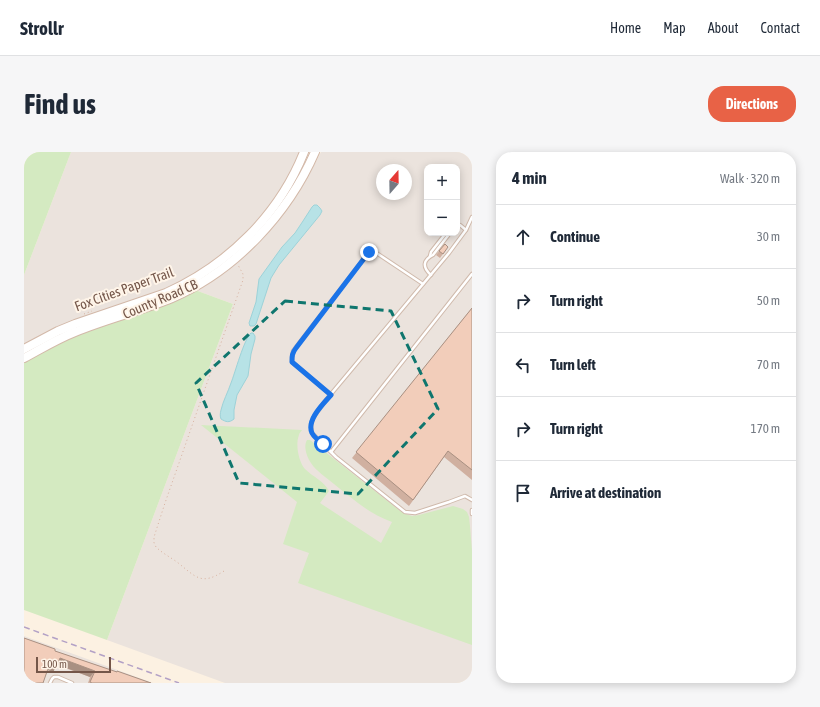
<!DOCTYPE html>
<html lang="en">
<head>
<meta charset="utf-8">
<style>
	:root { --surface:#fff; --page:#f6f6f7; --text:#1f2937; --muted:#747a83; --line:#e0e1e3; --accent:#e86246 }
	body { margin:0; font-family:"Asap Condensed",sans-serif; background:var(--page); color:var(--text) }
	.controls { position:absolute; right:12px; top:12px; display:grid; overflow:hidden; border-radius:8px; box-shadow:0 2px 10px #0003 }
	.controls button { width:36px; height:36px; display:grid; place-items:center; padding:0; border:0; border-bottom:1px solid var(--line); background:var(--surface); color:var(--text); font:20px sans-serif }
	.compass { position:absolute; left:352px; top:12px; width:36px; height:36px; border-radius:50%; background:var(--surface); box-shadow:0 2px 10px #0003; rotate:20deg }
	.scale { position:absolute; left:12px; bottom:10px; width:75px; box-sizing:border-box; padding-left:4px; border:2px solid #745649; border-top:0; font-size:11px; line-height:14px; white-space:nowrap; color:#745649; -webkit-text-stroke:3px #fff5e9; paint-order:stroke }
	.stop { position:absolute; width:12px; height:12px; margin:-9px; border:3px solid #1a73e8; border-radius:50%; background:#fff }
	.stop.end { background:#1a73e8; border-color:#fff; box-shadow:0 1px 4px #0008 }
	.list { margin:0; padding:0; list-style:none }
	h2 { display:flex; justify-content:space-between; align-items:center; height:52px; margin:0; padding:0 16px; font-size:17px }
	h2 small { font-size:13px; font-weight:400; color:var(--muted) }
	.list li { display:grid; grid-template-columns:26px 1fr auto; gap:12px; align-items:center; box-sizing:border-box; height:64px; padding:0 16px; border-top:1px solid var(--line) }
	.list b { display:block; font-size:15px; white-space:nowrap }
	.list em { font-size:13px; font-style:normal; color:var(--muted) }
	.icon { flex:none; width:22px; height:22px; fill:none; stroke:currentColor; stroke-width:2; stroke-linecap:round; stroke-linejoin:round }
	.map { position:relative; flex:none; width:448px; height:531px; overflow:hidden; border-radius:16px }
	header { display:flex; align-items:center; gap:24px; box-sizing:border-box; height:56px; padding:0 20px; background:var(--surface); border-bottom:1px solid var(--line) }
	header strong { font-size:19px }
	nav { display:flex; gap:22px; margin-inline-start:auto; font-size:14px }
	.intro { display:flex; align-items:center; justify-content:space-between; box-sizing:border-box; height:96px; padding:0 24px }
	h1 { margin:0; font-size:28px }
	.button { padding:10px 18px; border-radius:16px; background:var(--accent); color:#fff; font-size:14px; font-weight:700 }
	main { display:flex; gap:24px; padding:0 24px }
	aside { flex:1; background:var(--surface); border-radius:16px; box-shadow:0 2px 10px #0003 }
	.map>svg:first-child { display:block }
	.industrial { fill:#ebe3dd; fill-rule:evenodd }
	.green { fill:#d4eac1 }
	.water { fill:#b7e2e6; stroke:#9dd2d8 }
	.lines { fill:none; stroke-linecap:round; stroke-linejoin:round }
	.stream { stroke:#9dd2d8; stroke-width:1.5 }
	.lane-casing { stroke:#d0baac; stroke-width:4.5 }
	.secondary-casing { stroke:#d3b9a9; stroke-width:10 }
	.path { stroke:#d7b09d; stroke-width:1; stroke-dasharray:1 3; stroke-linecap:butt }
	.lane { stroke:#fff; stroke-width:2.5 }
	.secondary { stroke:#fff; stroke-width:8 }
	.rail { stroke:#b3a1c6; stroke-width:1.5; stroke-dasharray:6 4; stroke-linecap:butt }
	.wall { fill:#d0b0a0 }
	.shaded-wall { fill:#a99082 }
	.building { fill:#f2cdba; stroke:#a99082 }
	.route { stroke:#1a73e8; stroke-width:5 }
	.marked { fill:none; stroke:#0f766e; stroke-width:3; stroke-dasharray:8 5; stroke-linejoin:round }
	.labels { text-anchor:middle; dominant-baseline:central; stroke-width:4; stroke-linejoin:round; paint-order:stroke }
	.street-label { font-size:14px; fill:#745649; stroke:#fff5e9 }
</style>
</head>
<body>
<header>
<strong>Strollr</strong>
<nav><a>Home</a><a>Map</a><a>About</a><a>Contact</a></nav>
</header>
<div class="intro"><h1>Find us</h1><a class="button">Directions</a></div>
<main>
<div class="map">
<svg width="448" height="531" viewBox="0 0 448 531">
	<rect width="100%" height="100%" fill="#fcf1e2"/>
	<g class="industrial">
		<polygon points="47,0 277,0 274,8 251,48 220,86 171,123 150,134 0,193 0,123"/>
		<path d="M 297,0 L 448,0 L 448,531 L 201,531 L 83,488 L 209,152 L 171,138 L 193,125 L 207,115 L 223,100 L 244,80 L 262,59 L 281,30 ZM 403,15 L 433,15 L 433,81 L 403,81 ZM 358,18 L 382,18 L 382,42 L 358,42 Z"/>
		<polygon points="0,484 129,531 0,531"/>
	</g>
	<g class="green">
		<polygon points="0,0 47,0 0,123"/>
		<polygon points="171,138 209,152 83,488 0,458 0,210 48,184"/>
		<path d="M 177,273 L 278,278 C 277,280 275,281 275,283 C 271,293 275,310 281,317 C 289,325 300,329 305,339 L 296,351 L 357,391 L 368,370 C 345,362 329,347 310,332 C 302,325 292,319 287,311 C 283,305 279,295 283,288 L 286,288 L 375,358 L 382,362 L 388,364 L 395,363 L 429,354 L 439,357 L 443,360 L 445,365 L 446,374 L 448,399 L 448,493 L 274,431 L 285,401 L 259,392 L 273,350 Z"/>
	</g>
	<g class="water">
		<polygon points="290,53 293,53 296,56 298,59 296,63 255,113 247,126 232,172 230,174 226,174 225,171 232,150 235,127 258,95 271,81 279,69 288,55"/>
		<path d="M 227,181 L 229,181 L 231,184 L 231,187 L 227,202 L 224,224 L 213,243 L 210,258 L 210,267 C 205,271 202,270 197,267 C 196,264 196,262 197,258 C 199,249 204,240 207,231 C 211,221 220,187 227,181 Z"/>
	</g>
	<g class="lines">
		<polyline class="stream" points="0,5 6,0"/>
		<g class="lane-casing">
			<g id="lane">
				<polyline points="448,65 442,78 425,101 302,248 289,266 287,274 288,281 312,305 381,360 391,361 425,350 441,344 448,348"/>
				<polyline points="433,73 436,73 442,78"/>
				<polyline points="406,104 407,100 422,81"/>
				<path d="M 407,123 C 398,115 399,108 409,103 L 426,81"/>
				<polyline points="307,243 268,210 268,205 269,199 345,100 351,100 399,132"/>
				<polyline points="307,300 448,122"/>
				<polyline points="448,358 448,362"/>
				<polyline points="26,531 28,527 30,525 34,525 48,531"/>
			</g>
		</g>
		<g class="secondary-casing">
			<g id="secondary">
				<path d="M 0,197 L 34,179 L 51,172 L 142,141 C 204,113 255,63 280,0"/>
				<path d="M 0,206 C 17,197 33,187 51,180 C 83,167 116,159 148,146 C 211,119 264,62 291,0"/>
			</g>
		</g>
		<g class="path">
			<polyline points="60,162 68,159"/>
			<path d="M 200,419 C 177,434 172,425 153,410 C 146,405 138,401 132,395 L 130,391 L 130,385 L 141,351 L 219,128 L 219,122 L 214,113"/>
		</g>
		<use href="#lane" class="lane"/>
		<use href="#secondary" class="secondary"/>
		<polyline class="rail" points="0,475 155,531"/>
	</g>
	<g class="wall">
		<polygon points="421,92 421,99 416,106 412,103"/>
		<polygon points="448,156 448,328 420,305 385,354 328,306"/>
		<polygon points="31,499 92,520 127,531 64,531 66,525 33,513 29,520 23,518"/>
	</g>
	<g class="shaded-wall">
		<polygon points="36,506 71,519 66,525 32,512"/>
		<polygon points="26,511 33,514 29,520 21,517"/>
	</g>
	<g class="building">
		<polygon points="421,92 424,95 419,102 415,99"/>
		<polygon points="448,156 448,318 424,299 389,348 332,300"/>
		<polygon points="0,486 31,497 31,499 93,520 93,519 127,531 68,531 66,530 71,519 36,506 33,514 26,511 19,531 0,531"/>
	</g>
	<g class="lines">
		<path class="route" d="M 299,292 C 295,289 290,285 288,281 C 282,268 300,251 307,243 L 268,210 C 268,204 268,201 272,196 L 345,100"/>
	</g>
	<path class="marked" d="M 261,149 L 367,159 L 414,257 L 334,342 L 215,331 L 172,231 Z"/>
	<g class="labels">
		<g class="street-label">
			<text transform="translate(100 137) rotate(-20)">Fox Cities Paper Trail</text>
			<text transform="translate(136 147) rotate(-23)">County Road CB</text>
		</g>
	</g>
</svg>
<div class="controls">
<button>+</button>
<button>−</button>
</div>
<svg class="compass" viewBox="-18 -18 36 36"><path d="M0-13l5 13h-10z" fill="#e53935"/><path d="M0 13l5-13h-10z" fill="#747a83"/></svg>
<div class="scale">100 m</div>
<div class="stop" style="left:299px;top:292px"></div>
<div class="stop end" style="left:345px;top:100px"></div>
</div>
<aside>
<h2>4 min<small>Walk · 320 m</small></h2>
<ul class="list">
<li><svg class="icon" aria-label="ahead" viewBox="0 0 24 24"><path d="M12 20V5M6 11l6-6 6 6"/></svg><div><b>Continue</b></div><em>30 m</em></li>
<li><svg class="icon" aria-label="right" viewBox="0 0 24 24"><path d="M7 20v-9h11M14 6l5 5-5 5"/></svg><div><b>Turn right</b></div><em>50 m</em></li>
<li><svg class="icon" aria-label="left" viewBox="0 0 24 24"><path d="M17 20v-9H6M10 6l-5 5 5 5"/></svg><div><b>Turn left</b></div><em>70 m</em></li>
<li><svg class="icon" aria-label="right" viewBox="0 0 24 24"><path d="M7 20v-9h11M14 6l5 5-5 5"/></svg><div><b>Turn right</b></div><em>170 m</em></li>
<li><svg class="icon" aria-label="arrive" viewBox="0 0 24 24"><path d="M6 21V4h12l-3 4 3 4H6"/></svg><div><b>Arrive at destination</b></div></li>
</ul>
</aside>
</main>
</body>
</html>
